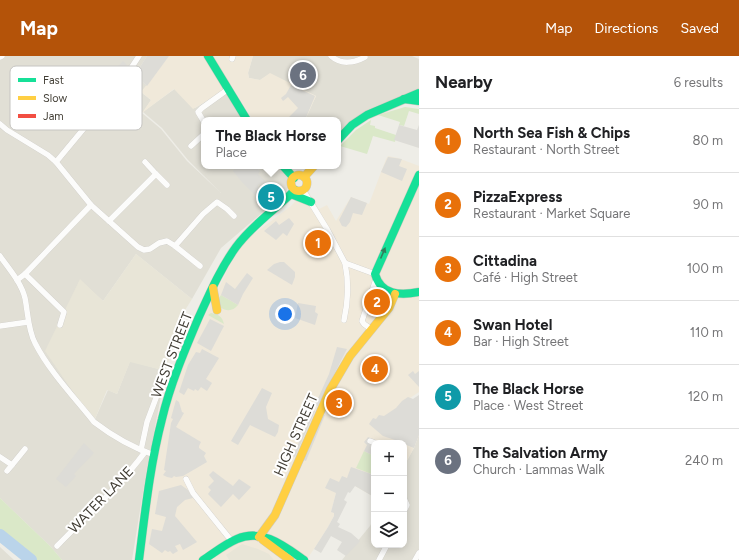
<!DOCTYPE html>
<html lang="en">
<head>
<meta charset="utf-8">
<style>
	:root { --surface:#fff; --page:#f2f2f2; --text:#202124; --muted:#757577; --line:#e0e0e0; --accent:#b45309 }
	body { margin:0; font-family:Figtree,sans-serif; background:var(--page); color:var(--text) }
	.controls { position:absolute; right:12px; bottom:12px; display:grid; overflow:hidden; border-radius:8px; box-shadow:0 2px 10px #0003 }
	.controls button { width:36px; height:36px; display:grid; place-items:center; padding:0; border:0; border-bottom:1px solid var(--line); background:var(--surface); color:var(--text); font:20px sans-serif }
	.you { position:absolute; left:285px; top:258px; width:14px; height:14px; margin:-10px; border:3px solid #fff; border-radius:50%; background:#1a73e8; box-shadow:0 0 0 6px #1a73e833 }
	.badge { display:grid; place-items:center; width:26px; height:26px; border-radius:50%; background:var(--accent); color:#fff; font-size:13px; font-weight:700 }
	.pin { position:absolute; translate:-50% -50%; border:2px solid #fff; box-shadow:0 1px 4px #0006 }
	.popup { position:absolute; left:201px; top:61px; width:140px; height:52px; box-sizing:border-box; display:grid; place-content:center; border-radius:8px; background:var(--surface); filter:drop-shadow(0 1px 3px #0005); font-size:13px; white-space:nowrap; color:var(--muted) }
	.popup b { font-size:15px; color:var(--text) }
	.popup::after { content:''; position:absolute; left:50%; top:100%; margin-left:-8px; border:8px solid transparent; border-top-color:var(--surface) }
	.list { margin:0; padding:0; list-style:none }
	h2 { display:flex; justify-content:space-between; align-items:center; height:52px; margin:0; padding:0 16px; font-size:17px }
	h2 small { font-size:13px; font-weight:400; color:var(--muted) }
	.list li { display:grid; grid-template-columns:26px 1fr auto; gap:12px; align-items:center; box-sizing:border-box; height:64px; padding:0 16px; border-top:1px solid var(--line) }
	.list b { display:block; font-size:15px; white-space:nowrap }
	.list p { margin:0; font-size:13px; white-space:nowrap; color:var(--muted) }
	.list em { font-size:13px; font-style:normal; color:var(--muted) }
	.icon { flex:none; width:22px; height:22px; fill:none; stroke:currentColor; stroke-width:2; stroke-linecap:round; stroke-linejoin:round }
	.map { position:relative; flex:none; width:419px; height:504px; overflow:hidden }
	header { display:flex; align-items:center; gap:24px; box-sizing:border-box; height:56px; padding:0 20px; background:var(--accent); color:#fff }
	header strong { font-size:19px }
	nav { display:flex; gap:22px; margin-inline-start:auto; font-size:14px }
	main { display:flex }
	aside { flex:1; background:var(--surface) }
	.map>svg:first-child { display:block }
	.residential { fill:#e1dfd5; fill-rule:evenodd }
	.commercial { fill:#f0e9da }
	.education { fill:#e8e5d7 }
	.green { fill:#dae8c8 }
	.parking { fill:#dddcd7 }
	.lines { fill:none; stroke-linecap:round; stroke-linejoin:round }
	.river { stroke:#bad4ea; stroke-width:12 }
	.street-casing { stroke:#cccac5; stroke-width:6 }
	.fast-casing { stroke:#cccabf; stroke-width:9 }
	.slow-casing { stroke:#cccabf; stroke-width:9 }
	.street { stroke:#fcfcfb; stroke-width:5.5 }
	.fast { stroke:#16e098; stroke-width:8 }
	.slow { stroke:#ffcf43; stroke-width:8 }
	.oneway { fill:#307f5d }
	.labels { text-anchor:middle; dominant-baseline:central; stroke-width:4; stroke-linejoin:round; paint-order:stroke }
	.street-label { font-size:14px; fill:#423e35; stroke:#fff }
	.key { fill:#fff; stroke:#c6c5c2; stroke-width:1 }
	.key-label { font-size:11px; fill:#423e35 }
</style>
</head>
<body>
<header>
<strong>Map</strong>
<nav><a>Map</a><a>Directions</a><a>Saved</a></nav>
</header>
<main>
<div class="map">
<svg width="419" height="504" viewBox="0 0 419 504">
	<rect width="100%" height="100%" fill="#eeede7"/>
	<g class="residential">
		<path d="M 0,0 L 147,0 L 135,19 L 147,30 L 141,36 L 151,44 L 144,55 L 176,32 L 195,52 L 227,33 L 245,64 L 204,64 L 204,110 L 280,110 L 286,118 L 289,126 L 287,135 L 283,139 L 221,192 L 192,243 L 136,198 L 103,245 L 80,224 L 95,363 L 108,334 L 117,338 L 130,305 L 166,315 L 147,411 L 132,504 L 62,504 L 51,491 L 0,442 ZM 143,56 L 162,72 L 188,104 L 221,137 L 187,105 L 161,73 L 142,57 Z"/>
		<polygon points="253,0 412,0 419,3 419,35 379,49 365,55 338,79 338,64 305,64 316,40 270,18 260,24 249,22 248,17"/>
		<polygon points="419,379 419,504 342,504 370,470 374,462 374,489 404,489 404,410 414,392"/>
		<polygon points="0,491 14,504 0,504"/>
	</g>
	<g class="commercial">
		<polygon points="169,0 253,0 248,17 249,22 260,24 270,17 316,40 305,64 253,64 231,28 227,33 193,53 174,33 142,57 151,44 141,36"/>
		<polygon points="388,100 398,102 419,110 419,336 410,342 413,343 419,379 414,392 404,410 404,387 374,387 374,441 355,430 336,437 331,456 335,457 334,460 328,471 314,493 307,503 305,504 274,504 269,498 226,499 229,504 142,504 156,404 168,345 195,280 229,211 246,184 291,150 313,127 295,110 313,127 309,133 309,137 319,153 327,149 336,165 351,141 369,148 386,103"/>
	</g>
	<g class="education">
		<polygon points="136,198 192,243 182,259 173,285 166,315 130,306 117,338 107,334 95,363 75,339 45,295 80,223 103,245"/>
		<polygon points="242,488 258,493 269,498 274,504 229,504 226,499"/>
	</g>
	<g class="green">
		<polygon points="405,51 419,53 419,58 409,55 404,70 399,69 400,66 378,59"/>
		<polygon points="371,64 370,69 375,70 375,72 396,79 395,86 373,80 367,98 340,90 356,74"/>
		<path d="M 221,239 L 238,249 C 233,255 227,256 220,251 L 219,242 Z"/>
		<path d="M 211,257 C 218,258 222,260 224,268 L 208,259 Z"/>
		<polygon points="364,395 374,400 374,419 356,412"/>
		<polygon points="0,442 51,491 62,504 33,504 0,478"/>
	</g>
	<g class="parking">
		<polygon points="147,0 169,0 147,30 135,19"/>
		<polygon points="123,5 127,9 115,22 111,18"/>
		<polygon points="291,29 315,40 305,64 286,64 298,52 288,41 283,45 281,42 286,38"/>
		<polygon points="399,69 417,74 419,69 419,92 394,84"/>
		<polygon points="388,101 402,103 399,110 407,113 402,125 381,116"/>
		<polygon points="237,110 254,110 260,115 258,118 266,126 258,129 259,136 255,139 241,125 233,115"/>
		<polygon points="351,141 367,147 362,159 353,157 350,166 346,171 342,170 339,164"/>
		<polygon points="289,162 294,168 287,180 283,177 276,184 264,175 276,165 279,169"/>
		<polygon points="280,206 284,206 295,216 295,221 292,229 267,214 274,208"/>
		<polygon points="247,217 253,222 243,238 238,249 221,239 226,226 235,233"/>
		<polygon points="298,247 316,250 315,256 318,258 315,269 295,262"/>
		<polygon points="210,263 224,270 211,295 197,287"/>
		<polygon points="337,291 347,293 318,350 315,349 329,318"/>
		<polygon points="202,293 219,302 206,323 212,327 207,335 201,331 198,335 195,333 194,335 188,332 184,339 179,336 188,309 196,296 200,297"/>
		<polygon points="413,315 415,318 419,315 419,331 408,319"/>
		<polygon points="262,332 272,337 266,351 268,363 279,369 278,376 275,381 250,369 238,389 231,385"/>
		<polygon points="419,339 419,379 414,392 404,388 404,387 383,380 369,368 373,362 376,363 379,359 384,360 396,352 402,345 408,341 413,343"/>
		<polygon points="176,344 179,346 182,356 184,357 176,371 201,386 199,390 199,392 206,397 204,400 207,406 183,420 176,421 174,420 172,422 167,421 163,419 166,415 164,414 171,367 173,363 171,362"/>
		<polygon points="313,354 315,355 295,401 293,400"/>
		<polygon points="322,358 325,359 306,405 303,404"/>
		<polygon points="368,381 382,387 374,387 374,400 364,395 367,389 364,386"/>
		<polygon points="84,387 94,397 74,418 76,420 66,431 56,423"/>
		<polygon points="351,411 374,419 374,441 355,430 350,437 348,436 344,444 347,446 337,466 340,468 338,471 351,477 360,485 346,500 337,494 342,486 331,480 321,497 314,493 328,471 334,460 334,457 331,456 336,437 325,432 330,422 339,426 342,420 347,422"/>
		<polygon points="213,415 233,430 239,423 251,431 239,444 233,438 221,451 208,438 211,434 208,431 214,425 209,419"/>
		<polygon points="181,429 188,434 193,442 185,444 177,451 175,460 197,486 183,494 180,488 175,490 178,495 173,498 170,495 168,496 165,494 162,497 149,488 152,473 162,475 166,461 155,458 159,435"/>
	</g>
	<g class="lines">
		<polyline class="river" points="0,479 31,504"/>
		<g class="street-casing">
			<g id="street">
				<path d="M 331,0 C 341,9 354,7 365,1"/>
				<polyline points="0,1 2,0"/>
				<polyline points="232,3 233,0"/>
				<polyline points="204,66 198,56 202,52 227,34"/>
				<polyline points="0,68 7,74 48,99 56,106 91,149 138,191 144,194 150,193 159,187 167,185 175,190 203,158 217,146 227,153 234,160"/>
				<polyline points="191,90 204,78"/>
				<polyline points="56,106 120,29 139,0"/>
				<polyline points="156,118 167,129"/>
				<polyline points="303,134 327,173 345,207 375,218"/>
				<polyline points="109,165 156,118 145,106"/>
				<polyline points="175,190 200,210"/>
				<path d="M 0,200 C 9,213 21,226 25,242 C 28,257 28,274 35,287 C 49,315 75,342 94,366 C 111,379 134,392 154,399"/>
				<polyline points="25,218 64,256 60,269"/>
				<polyline points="17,224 25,218 91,149"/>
				<path d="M 344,264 C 348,246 349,226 345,207"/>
				<polyline points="0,270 28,266"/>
				<polyline points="371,273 364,268 362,265 376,223"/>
				<polyline points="370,385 375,387"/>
				<polyline points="141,394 147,366 165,318"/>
				<polyline points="0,401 12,409 25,393"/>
				<polyline points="7,415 12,409"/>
				<polyline points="186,423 193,437 230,483"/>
				<polyline points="404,442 407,449 404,455"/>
				<path d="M 57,490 C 87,459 119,431 145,396"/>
				<polyline points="379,504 387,489"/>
				<polyline points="415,504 419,497"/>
			</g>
		</g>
		<g class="fast-casing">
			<g id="fast">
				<polyline points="208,0 247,64"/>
				<polyline points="404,43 419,45"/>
				<polyline points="338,84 352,69 367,59 419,37"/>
				<polyline points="283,110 294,122"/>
				<path d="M 419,119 L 375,218 C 381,239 400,240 419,236"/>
				<polyline points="291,138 311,146"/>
				<path d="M 139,504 C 145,457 150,409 162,363 C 170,329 184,296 198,263 C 209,239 220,213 236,191 C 252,169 276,153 295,134"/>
				<path d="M 203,504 C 214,497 225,488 237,483 C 262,472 284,490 304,504"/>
			</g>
		</g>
		<g class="slow-casing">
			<g id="slow">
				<circle cx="299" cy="127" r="8"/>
				<polyline points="304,121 314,110"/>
				<polyline points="213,232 217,254"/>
				<polyline points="259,481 275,459 330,334 350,300 389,252 395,238"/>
				<polyline points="263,484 290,504"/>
			</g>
		</g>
		<use href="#street" class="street"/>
		<use href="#fast" class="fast"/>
		<use href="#slow" class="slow"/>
	</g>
	<defs><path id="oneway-solid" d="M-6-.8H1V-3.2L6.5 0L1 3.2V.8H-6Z"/></defs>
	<use class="oneway" href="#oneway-solid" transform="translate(383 197) rotate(-67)"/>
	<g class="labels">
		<g class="street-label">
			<text transform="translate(172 299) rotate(-69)">WEST STREET</text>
			<text transform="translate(296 379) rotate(-66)">HIGH STREET</text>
			<text transform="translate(101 444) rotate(-46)">WATER LANE</text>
		</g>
	</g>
	<rect x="10" y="10" width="132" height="64" rx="6" class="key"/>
	<rect x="18" y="22" width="18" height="4" fill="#16e098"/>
	<rect x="18" y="40" width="18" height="4" fill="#ffcf43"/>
	<rect x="18" y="58" width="18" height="4" fill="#f24e42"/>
	<g class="key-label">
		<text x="43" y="28">Fast</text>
		<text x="43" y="46">Slow</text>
		<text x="43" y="64">Jam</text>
	</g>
</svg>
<div class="controls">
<button>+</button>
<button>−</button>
<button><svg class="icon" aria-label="layers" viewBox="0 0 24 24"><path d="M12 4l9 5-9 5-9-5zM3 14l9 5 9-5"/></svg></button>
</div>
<div class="you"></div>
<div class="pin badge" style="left:318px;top:187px;background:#e8710a">1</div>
<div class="pin badge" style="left:377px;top:246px;background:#e8710a">2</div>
<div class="pin badge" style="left:339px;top:347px;background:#e8710a">3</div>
<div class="pin badge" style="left:375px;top:313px;background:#e8710a">4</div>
<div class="pin badge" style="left:271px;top:141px;background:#0f9aa8">5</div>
<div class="popup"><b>The Black Horse</b>Place</div>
<div class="pin badge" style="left:303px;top:19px;background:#6b7280">6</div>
</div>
<aside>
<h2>Nearby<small>6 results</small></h2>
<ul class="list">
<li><span class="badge" style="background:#e8710a">1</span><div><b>North Sea Fish &amp; Chips</b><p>Restaurant · North Street</p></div><em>80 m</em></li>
<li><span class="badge" style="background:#e8710a">2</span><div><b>PizzaExpress</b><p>Restaurant · Market Square</p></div><em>90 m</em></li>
<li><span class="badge" style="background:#e8710a">3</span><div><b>Cittadina</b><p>Café · High Street</p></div><em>100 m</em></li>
<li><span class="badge" style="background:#e8710a">4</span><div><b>Swan Hotel</b><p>Bar · High Street</p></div><em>110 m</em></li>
<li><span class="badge" style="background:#0f9aa8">5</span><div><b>The Black Horse</b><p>Place · West Street</p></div><em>120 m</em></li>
<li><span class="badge" style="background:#6b7280">6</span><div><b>The Salvation Army</b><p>Church · Lammas Walk</p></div><em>240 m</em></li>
</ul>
</aside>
</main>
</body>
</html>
